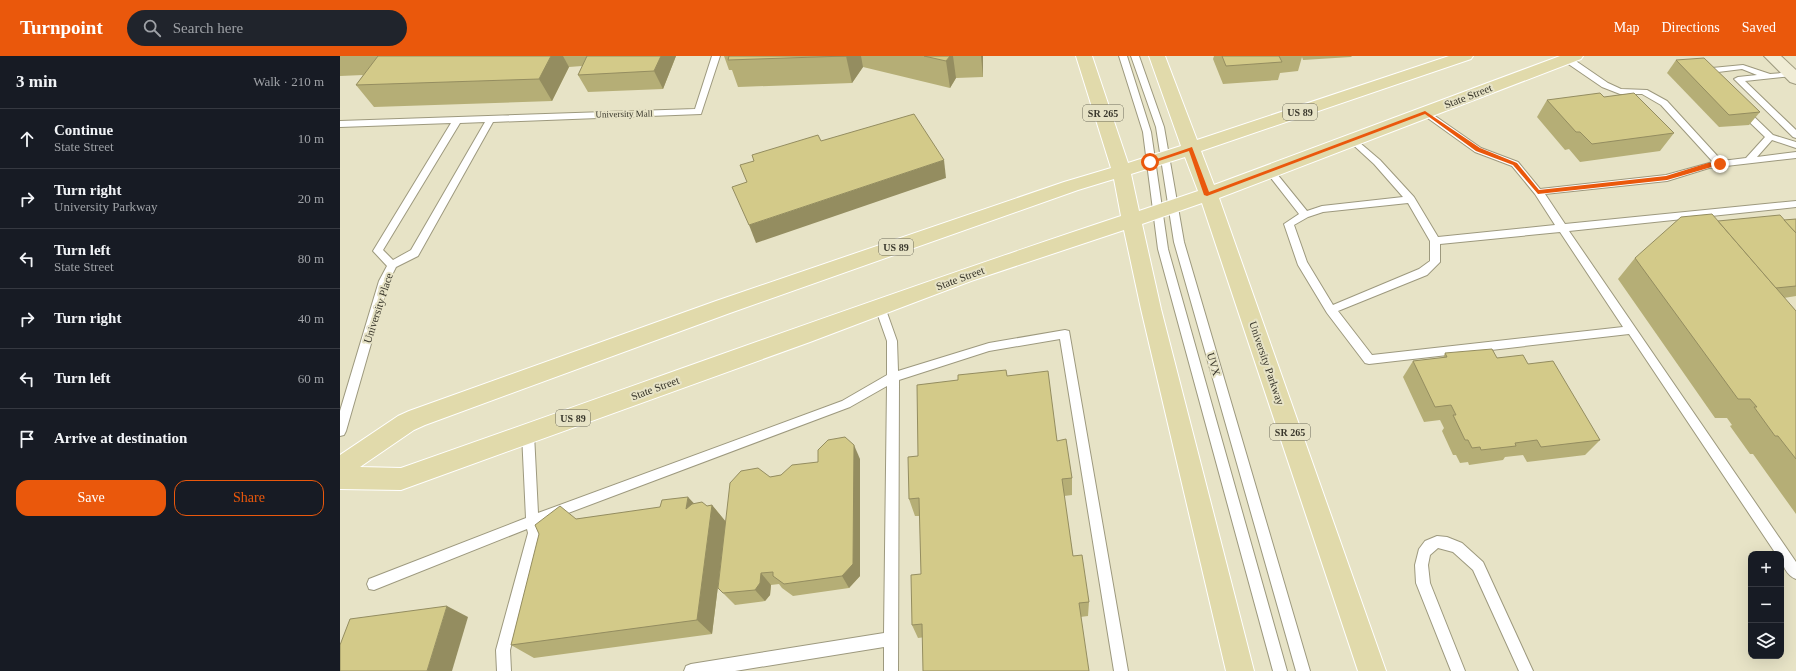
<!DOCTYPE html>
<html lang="en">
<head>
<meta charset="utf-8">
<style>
	:root { --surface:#171b24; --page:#20242c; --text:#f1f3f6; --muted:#9ea1a6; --line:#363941; --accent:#ea580c }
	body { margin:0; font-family:Georgia,serif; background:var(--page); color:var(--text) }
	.controls { position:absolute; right:12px; bottom:12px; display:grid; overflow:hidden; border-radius:8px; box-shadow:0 4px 16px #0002 }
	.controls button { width:36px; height:36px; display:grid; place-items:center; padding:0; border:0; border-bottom:1px solid var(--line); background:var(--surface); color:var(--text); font:20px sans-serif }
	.stop { position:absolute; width:12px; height:12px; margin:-9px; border:3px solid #ea580c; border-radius:50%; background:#fff }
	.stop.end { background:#ea580c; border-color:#fff; box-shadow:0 1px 4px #0008 }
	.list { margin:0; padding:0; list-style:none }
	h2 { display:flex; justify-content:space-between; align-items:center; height:52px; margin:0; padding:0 16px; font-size:17px }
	h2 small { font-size:13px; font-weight:400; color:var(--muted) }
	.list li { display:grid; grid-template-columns:26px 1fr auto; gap:12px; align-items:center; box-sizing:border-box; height:60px; padding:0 16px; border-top:1px solid var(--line) }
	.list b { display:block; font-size:15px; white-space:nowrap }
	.list p { margin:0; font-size:13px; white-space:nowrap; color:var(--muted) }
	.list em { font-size:13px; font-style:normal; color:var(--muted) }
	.actions { display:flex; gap:8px; padding:12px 16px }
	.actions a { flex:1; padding:9px 0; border:1px solid var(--accent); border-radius:12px; text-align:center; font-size:14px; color:var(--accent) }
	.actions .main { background:var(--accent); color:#fff }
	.icon { flex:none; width:22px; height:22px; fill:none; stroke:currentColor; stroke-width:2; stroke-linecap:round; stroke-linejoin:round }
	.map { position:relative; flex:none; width:1456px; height:615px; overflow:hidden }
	header { display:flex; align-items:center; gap:24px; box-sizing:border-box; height:56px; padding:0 20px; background:var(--accent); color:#fff }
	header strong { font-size:19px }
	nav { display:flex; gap:22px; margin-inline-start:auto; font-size:14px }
	.search { width:280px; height:36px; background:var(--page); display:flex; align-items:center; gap:10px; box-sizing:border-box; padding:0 14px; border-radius:22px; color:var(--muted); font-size:15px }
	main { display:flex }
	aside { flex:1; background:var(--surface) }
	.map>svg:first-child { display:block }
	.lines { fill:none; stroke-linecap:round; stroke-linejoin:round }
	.lane-casing { stroke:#9d997e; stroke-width:2 }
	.secondary-casing { stroke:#9d997e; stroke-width:2 }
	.primary-casing { stroke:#fff; stroke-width:2 }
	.lane { fill:#fff; fill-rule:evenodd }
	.secondary { fill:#f0ecd5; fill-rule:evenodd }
	.primary { fill:#e1daab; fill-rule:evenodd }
	.wall { fill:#b5ae76 }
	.shaded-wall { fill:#948d60 }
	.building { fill:#d3ca89; stroke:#948d60 }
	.route { fill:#ea580c }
	.labels { text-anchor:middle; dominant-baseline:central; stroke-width:4; stroke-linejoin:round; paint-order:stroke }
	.far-street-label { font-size:9px; fill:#39372c; stroke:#e7e3c6 }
	.shield { fill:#e7e3c6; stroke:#6d6b5a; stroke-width:1 }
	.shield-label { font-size:10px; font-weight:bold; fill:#39372c }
	.street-label { font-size:11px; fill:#39372c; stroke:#e7e3c6 }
</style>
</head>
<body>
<header>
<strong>Turnpoint</strong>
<div class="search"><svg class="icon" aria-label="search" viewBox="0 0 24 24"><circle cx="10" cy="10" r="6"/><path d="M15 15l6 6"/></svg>Search here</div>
<nav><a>Map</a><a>Directions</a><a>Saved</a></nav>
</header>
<main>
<aside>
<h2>3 min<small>Walk · 210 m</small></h2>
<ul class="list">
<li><svg class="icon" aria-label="ahead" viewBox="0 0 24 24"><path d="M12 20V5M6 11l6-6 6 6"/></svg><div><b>Continue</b><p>State Street</p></div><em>10 m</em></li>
<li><svg class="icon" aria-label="right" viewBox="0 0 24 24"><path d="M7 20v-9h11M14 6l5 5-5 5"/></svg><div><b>Turn right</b><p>University Parkway</p></div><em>20 m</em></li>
<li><svg class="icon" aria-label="left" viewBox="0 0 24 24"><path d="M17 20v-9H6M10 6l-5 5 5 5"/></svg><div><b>Turn left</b><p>State Street</p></div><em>80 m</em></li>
<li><svg class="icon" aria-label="right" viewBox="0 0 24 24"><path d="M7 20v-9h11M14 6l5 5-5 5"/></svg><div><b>Turn right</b></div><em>40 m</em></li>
<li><svg class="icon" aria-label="left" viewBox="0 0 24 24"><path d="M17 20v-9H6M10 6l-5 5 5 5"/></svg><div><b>Turn left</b></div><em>60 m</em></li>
<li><svg class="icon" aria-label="arrive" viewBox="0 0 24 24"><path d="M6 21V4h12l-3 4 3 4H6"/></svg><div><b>Arrive at destination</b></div></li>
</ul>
<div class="actions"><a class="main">Save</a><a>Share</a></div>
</aside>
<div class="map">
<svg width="1456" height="615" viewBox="0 0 1456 615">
	<rect width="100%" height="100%" fill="#e7e3c6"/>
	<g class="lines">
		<g class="lane-casing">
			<g id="lane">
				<path d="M 372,0 L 380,0 L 361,58 L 153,66 L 78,200 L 56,211 L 49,225 L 6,375 L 4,379 L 0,380 L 0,355 L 39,225 L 47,210 L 33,195 L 111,67 L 0,71 L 0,65 L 355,53 ZM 145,66 L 71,194 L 53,204 L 43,194 L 120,67 Z"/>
				<polygon points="779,0 787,0 811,76 828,193 947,615 933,615 818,193 803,76"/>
				<polygon points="791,0 799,0 824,71 844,186 970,615 956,615 834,186 816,71"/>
				<path d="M 1224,1 L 1230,1 L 1268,27 L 1281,33 L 1307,34 L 1327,45 L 1382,105 L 1406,102 L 1425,81 L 1400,57 L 1400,53 L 1406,53 L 1433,79 L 1456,86 L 1456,92 L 1432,84 L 1417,101 L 1456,96 L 1456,102 L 1369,112 L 1327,125 L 1205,138 L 1225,168 L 1456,145 L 1456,151 L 1229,175 L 1456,506 L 1456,523 C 1447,520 1441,508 1441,498 L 1436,498 L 1289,278 L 1029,308 L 1025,307 L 987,257 L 958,209 L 944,168 L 959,158 L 927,117 L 927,113 L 933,113 L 967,155 L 982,150 L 1063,141 L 1034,108 L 1010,86 L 1009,84 L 1013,81 L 1040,104 L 1074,141 L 1098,181 L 1215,169 L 1195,138 L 1172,110 L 1135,96 L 1082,58 L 1081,56 L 1085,53 L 1141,92 L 1178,106 L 1200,133 L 1326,119 L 1373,106 L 1321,49 L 1302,38 L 1280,38 L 1262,31 L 1224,5 ZM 1068,147 L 1090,185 L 1090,205 L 1079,213 L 993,249 L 967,206 L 954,169 L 968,161 L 983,156 ZM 1220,176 L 1283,271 L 1032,299 L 998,255 L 1087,219 L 1100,206 L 1100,188 Z"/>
				<polygon points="1403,9 1430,18 1454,16 1454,20 1451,20 1405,25 1456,74 1456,82 1453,81 1394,23 1398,21 1417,19 1402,13 1378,16 1376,22 1378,25 1374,27 1371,27 1368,22 1372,12"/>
				<polygon points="540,247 545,251 557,285 558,315 649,287 725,274 729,275 788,615 774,615 720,283 649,295 559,324 558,615 544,615 544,591 395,615 344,615 346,610 351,608 544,577 547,330 510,351 199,468 200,477 170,594 171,615 157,615 156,594 188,477 187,473 34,534 29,533 27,528 29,523 186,462 182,378 184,374 188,373 192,374 194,378 198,457 502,345 547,319 547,285 535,251"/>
				<polygon points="1097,480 1107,481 1122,487 1143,506 1193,615 1179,615 1133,514 1113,496 1098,492 1090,499 1088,509 1090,527 1125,615 1111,615 1076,527 1075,509 1079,493 1085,485"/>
			</g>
		</g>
		<g class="secondary-casing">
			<polygon id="secondary" points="1424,0 1441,0 1456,14 1456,28 1450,26"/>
		</g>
		<g class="primary-casing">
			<path id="primary" d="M 736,0 L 752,0 L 788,107 L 841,90 L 809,0 L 825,0 L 857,84 L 1109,0 L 1133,0 L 1131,3 L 861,95 L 874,129 L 1220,0 L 1243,0 L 1241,3 L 879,142 L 1046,615 L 1018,615 L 862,147 L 802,168 L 821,253 L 914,615 L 886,615 L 801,253 L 784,174 L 631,225 L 470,286 L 61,434 L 0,433 L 0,399 L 58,360 L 69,355 L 376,245 L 724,126 L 771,112 ZM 845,101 L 858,135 L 799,155 L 791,118 ZM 774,123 L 781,160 C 540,240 301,328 61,412 L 20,411 L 74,374 L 85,369 L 390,257 L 738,134 Z"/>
		</g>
		<use href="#lane" class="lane"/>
		<use href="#secondary" class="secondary"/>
		<use href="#primary" class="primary"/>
	</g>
	<g class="wall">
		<polygon points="0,0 336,0 323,33 248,36 238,19 242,10 229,11 212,45 34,51 16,29 23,19 0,20"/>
		<polygon points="384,0 643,0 643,21 616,22 610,32 523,11 512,27 398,31 392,14 389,14"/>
		<polygon points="874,0 1012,0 1011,1 963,4 962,1 958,15 940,17 938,24 883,28 873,3"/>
		<polygon points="1336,4 1420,56 1409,69 1379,71 1327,17"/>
		<polygon points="1264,41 1334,77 1320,95 1240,106 1229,93 1225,94 1197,61 1207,44"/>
		<polygon points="1456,163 1456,240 1444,242 1456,255 1456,458 1413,398 1410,398 1390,370 1392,369 1387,362 1375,362 1278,223 1295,202 1378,165 1444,164"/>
		<polygon points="1105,297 1157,302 1188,308 1260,384 1245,399 1187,406 1183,399 1165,401 1163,404 1129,409 1128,406 1120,407 1116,399 1113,399 1102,375 1104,372 1100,364 1084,366 1063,321 1073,305 1103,302"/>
		<polygon points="667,320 732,422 732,439 724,440 733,500 749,546 748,560 578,582 572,569 581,518 580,460 575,460 569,443 578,400"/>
		<polygon points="520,403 520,520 509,532 453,540 442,532 439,528 431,529 430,539 425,545 395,549 378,532 430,421 441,419"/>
		<polygon points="354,448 367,450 372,449 386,466 372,578 194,602 171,589 236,463"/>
	</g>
	<g class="shaded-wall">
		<polygon points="211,0 223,0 229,11 212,45 199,23"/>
		<polygon points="321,0 336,0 323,33 314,15"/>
		<polygon points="506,0 521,0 523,11 512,27"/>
		<polygon points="610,0 613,0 616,22 610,32 606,5"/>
		<polygon points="641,0 643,0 643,21"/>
		<polygon points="604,104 606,122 416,187 409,169"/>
		<polygon points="514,389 520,403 520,520 509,532 502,520"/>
		<polygon points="348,441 363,457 346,453"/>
		<polygon points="372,449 386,466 372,578 357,564"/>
		<polygon points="421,517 431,529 430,539 425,545 415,534"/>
		<polygon points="107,550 128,561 112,615 87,615"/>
	</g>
	<g class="building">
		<polygon points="38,0 211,0 199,23 16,29"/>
		<polygon points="247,0 321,0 314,15 238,19"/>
		<polygon points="389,0 506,0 388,4"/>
		<polygon points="584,0 610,0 606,5"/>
		<polygon points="882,0 939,0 942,6 886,10"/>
		<polygon points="1364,2 1420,56 1389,59 1336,4"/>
		<polygon points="1260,37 1264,41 1294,37 1334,77 1252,88 1240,76 1236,76 1207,44"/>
		<polygon points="574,58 604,104 409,169 392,131 407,126 400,109 414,105 412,99 478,79 481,85"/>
		<polygon points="1372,158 1456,255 1456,403 1438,380 1435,380 1414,351 1417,351 1410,343 1398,343 1295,202 1341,161"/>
		<polygon points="1440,159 1456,177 1456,230 1436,232 1378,165"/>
		<polygon points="1456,163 1456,177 1444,164"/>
		<polygon points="1152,293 1157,302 1183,299 1188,308 1213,305 1260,384 1201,391 1197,384 1175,387 1176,390 1141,394 1140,391 1132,392 1128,384 1125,384 1113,359 1116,359 1111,349 1095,351 1073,305 1107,301 1105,297"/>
		<polygon points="666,314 667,320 708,315 717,385 726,383 732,422 722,423 733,500 742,499 749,546 739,547 749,615 583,615 582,568 572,569 571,519 581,518 579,442 569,443 568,401 578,400 577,329 618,324 618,319"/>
		<polygon points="505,381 514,389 513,508 502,520 444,528 433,520 433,516 421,517 420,527 415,534 383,537 378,532 390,427 401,415 418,412 430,421 441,419 452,409 478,406 478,394 488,384"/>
		<polygon points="348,441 346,453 352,448 362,446 367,450 372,449 357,564 171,589 199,478 195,469 220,450 236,463 320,451 322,444"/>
		<polygon points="107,550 87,615 0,615 0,589 10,563"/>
	</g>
	<polygon class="route" points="1085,55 1140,92 1177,107 1199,134 1326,120 1368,107 1380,106 1382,108 1327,124 1198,138 1173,109 1136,95 1085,58 867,140 864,139 849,95 810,108 808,106 852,91 869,136"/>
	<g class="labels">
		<g class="far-street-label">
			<text transform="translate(284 58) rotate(-1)">University Mall</text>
		</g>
		<g class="shield">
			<rect x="943" y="48" width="34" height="16" rx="3"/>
			<rect x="743" y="49" width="40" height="16" rx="3"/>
			<rect x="539" y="183" width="34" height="16" rx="3"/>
			<rect x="216" y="354" width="34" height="16" rx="3"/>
			<rect x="930" y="368" width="40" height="16" rx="3"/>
		</g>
		<g class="shield-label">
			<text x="960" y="56">US 89</text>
			<text x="763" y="57">SR 265</text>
			<text x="556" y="191">US 89</text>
			<text x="233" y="362">US 89</text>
			<text x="950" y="376">SR 265</text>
		</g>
		<g class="street-label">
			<text transform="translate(1128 40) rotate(-21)">State Street</text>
			<text transform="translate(620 222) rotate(-20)">State Street</text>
			<text transform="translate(38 252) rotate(-72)">University Place</text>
			<text transform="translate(927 307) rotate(71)">University Parkway</text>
			<text transform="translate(874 308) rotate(74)">UVX</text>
			<text transform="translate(315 332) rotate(-20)">State Street</text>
		</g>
	</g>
</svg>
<div class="controls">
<button>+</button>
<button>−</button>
<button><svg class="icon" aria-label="layers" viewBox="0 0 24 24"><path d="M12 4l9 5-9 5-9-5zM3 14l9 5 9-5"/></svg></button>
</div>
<div class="stop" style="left:810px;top:106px"></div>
<div class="stop end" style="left:1380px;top:108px"></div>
</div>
</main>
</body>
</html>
